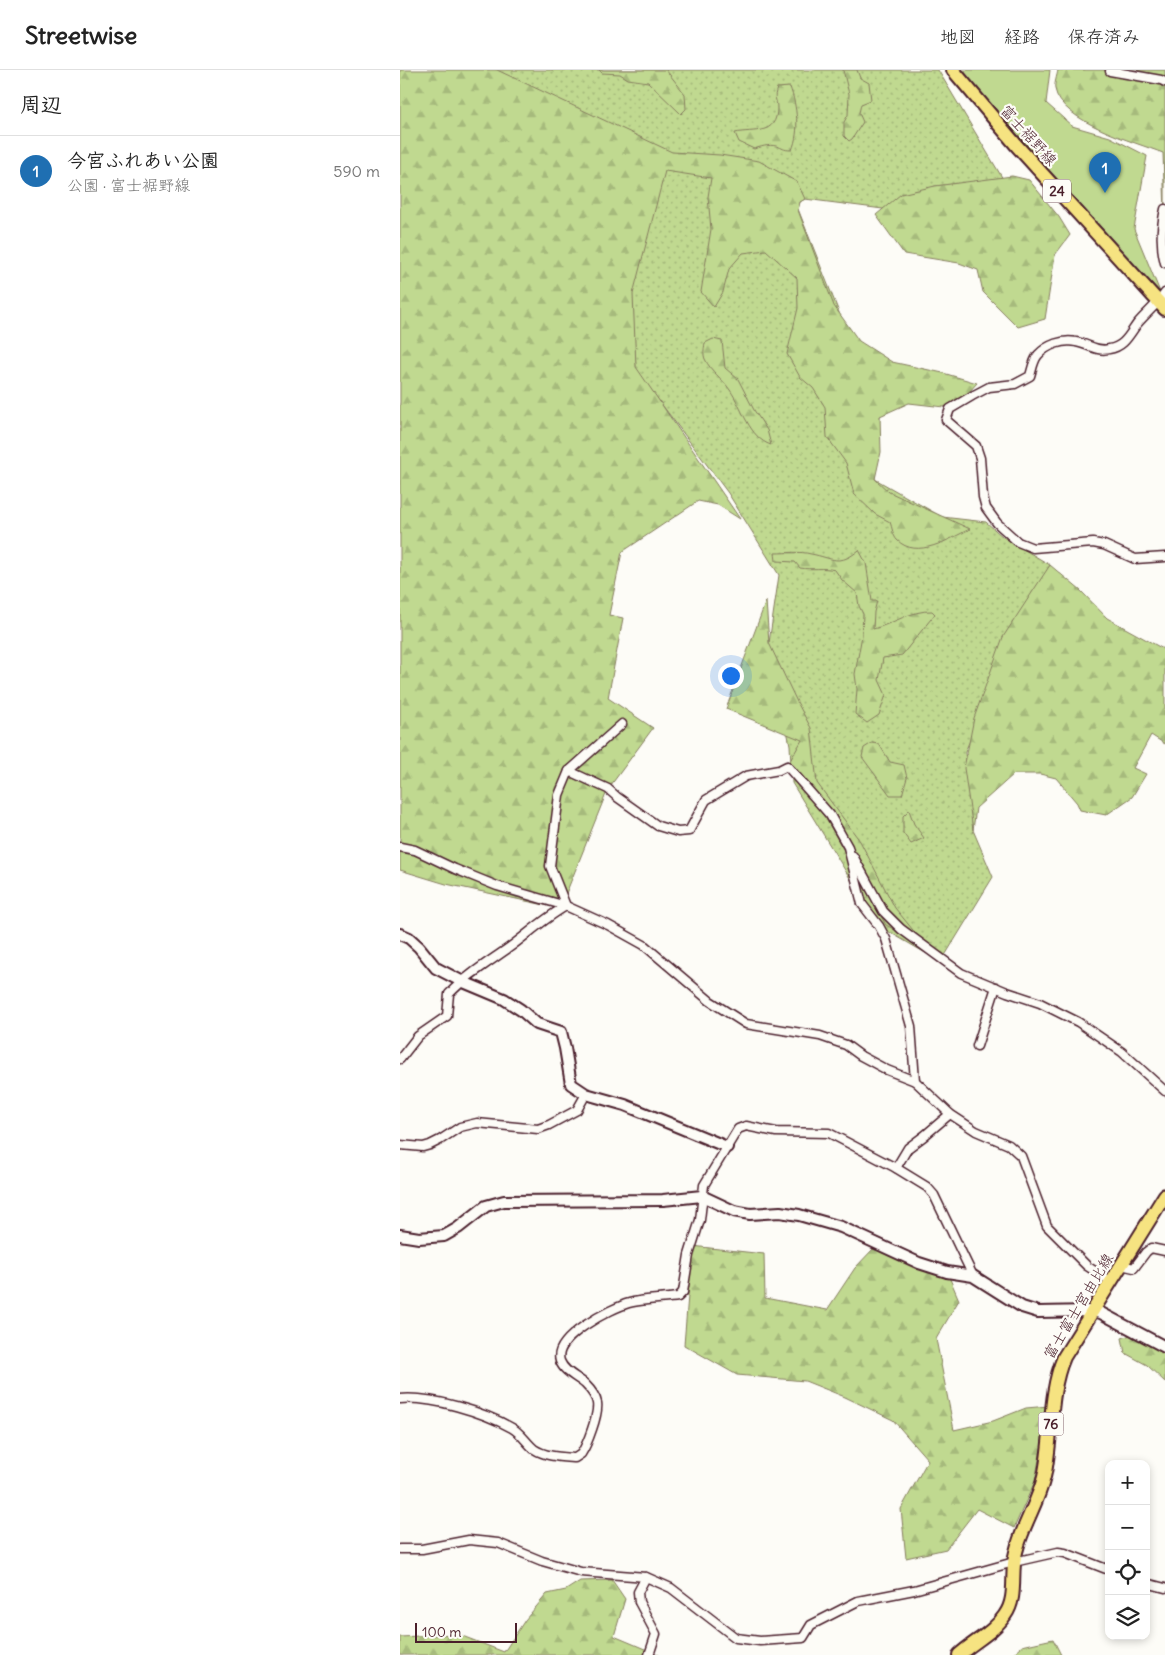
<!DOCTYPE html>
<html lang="ja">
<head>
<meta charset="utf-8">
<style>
	:root { --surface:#fff; --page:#f6f6f6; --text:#222; --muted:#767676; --line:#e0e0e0; --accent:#1f6fb2 }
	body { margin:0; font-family:Delius,"Klee One",sans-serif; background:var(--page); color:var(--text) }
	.controls { position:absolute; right:15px; bottom:15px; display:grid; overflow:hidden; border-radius:10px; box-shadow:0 2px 8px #0003 }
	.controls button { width:45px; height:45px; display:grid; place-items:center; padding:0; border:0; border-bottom:1px solid var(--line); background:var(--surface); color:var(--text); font:25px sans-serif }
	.scale { position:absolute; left:15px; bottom:12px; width:102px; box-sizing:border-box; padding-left:5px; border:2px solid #4a1f2b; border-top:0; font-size:14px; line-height:18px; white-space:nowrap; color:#4a1f2b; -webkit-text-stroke:4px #fdfcf7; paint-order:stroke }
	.you { position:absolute; left:330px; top:605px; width:18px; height:18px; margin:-12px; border:4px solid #fff; border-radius:50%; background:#1a73e8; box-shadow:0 0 0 8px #1a73e833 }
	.badge { display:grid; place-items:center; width:32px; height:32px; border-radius:50%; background:var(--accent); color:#fff; font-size:16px; font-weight:700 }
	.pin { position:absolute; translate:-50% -41px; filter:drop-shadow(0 1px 2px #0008) }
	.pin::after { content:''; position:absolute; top:26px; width:18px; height:15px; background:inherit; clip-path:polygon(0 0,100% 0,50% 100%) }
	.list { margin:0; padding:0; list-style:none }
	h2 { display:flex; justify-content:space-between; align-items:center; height:65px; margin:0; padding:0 20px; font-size:21px }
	h2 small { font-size:16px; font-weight:400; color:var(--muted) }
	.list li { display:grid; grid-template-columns:32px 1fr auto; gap:15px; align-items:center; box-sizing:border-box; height:70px; padding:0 20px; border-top:1px solid var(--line) }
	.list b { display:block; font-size:19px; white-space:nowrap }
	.list p { margin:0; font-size:16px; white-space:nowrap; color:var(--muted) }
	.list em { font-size:16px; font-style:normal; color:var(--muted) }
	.icon { flex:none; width:28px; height:28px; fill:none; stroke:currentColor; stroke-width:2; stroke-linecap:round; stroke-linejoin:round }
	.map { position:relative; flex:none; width:765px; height:1585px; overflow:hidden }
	header { display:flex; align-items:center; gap:30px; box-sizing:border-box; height:70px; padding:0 25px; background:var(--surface); border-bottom:1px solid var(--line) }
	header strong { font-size:24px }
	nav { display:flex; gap:28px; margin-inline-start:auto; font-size:18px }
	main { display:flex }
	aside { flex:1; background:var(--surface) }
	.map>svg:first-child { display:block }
	.grass { fill:url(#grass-dots); stroke:#857c5e }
	.forest { fill:url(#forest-firs); stroke:#857c5e }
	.park { fill:#c0d990; stroke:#857c5e }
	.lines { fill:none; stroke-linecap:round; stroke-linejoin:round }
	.minor-casing { stroke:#4a1f2b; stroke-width:11 }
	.tertiary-casing { stroke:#4a1f2b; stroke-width:14 }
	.primary-casing { stroke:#4a1f2b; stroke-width:16 }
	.minor { stroke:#fdfcf7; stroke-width:8 }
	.tertiary { stroke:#fdfcf7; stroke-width:10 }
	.primary { stroke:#f6e381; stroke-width:12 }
	.labels { text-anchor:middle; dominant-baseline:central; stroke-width:4.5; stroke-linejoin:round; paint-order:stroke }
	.shield { fill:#fdfcf7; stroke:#806168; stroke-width:1 }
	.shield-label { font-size:14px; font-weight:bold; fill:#4a1f2b }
	.street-label { font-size:15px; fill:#4a1f2b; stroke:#fdfcf7 }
</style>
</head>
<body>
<header>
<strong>Streetwise</strong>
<nav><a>地図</a><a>経路</a><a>保存済み</a></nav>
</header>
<main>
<aside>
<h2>周辺<small></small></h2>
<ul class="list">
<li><span class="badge">1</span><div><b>今宮ふれあい公園</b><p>公園 · 富士裾野線</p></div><em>590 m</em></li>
</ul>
</aside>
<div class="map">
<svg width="765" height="1585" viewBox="0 0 765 1585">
	<defs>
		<pattern id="grass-dots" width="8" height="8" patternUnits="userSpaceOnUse" patternTransform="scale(1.25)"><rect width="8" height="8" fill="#c0d990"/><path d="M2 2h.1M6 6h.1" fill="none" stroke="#a6ba7c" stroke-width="1.8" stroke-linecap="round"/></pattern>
		<pattern id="forest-firs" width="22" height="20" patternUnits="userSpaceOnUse" patternTransform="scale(1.25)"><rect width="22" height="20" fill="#c0d990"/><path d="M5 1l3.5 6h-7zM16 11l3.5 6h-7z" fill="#a6ba7c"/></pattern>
	</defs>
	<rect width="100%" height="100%" fill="#fdfcf7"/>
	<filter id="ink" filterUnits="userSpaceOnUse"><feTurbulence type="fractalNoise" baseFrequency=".02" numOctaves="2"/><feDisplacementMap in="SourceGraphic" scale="10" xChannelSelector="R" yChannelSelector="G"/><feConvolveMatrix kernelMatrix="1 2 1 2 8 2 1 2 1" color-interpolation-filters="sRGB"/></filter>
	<g filter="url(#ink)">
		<polygon class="grass" points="96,0 538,0 603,109 535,116 483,139 405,129 400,132 398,139 480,346 475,409 542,447 586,452 603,467 650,495 618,556 565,682 573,760 593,807 541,892 479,856 392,713 390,675 369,573 379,505 328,423 236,300 232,228"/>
		<g class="forest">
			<path d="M 0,0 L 97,0 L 272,82 L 320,85 L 359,91 L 397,112 L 405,129 L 400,132 L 398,140 L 434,236 L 459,271 L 492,292 L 543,303 L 577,313 L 562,330 L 544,337 L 509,333 L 480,346 L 481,382 L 475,409 L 489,422 L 570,459 C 549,469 517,490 497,470 C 493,466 492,457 490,452 L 475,444 L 454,424 L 446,393 L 427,367 L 425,337 L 413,318 L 400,307 L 387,284 L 398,238 L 397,208 L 366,180 L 343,183 L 329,199 L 323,222 L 314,237 L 301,222 L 311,159 L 308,127 L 311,108 L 265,101 L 233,224 L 236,297 L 340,449 L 318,435 L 298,431 L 222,482 L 209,545 L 223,548 L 208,628 L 253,658 L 208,719 L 165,826 L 166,836 L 154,837 L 46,814 L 0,800 Z"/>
			<polygon points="199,0 266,0 285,24 286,39 281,44 248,12 228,9 220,4 202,3"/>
			<polygon points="443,0 457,0 460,8 469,13 471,30 461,34 459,43 463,52 452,69 449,71 444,66 444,52 448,45 449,24"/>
			<path d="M 658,0 L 765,0 L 765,145 L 763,83 C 735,72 661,52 655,19 C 654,14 657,6 658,0 Z"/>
			<path d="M 390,17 C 397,36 400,61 392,80 C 382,80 384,78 376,76 C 369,74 360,77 354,79 L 339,72 L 335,63 C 354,59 377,66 377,38 C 377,29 373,29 377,18 Z"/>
			<polygon points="612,106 629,110 659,147 670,165 655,185 645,249 618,257 583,222 578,200 559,193 504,184 476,145 501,124 535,116"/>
			<path d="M 313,269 L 322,271 L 325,298 L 338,309 L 354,340 L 367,360 L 371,375 C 349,368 342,337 330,320 C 322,308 311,302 305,289 C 303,284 304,279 305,273 Z"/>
			<path d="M 459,480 L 466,493 L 472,531 L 477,531 L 474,542 L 473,559 C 493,554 511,540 532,541 L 535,544 L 502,585 L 483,588 L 479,610 L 486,625 L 479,645 L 467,653 L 455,644 L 457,619 L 455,604 L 462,565 L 463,544 L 459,536 L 457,523 L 442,510 L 435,500 C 423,497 412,500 400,498 L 395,492 L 376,491 L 375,483 C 387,483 400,481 411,484 C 433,488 439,497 459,480 Z"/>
			<polygon points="650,495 681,521 707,548 765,580 765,674 751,665 733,698 746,704 732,727 706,745 680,740 677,733 656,708 640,704 614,704 576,738 573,760 564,698 574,648 603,567"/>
			<polygon points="366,531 369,573 397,632 411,658 417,713 460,771 495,838 517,865 510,868 486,855 426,749 387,696 402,670 326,639"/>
			<polygon points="472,673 479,674 490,692 504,695 507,708 502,725 490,725 462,687 464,678"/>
			<polygon points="509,740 514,754 524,768 511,774 503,763 503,746"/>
			<polygon points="292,1176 364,1184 365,1228 427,1240 455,1198 474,1178 550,1209 559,1230 536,1269 554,1360 593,1351 626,1338 649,1336 635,1411 614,1458 577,1439 546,1479 506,1488 501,1439 528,1390 493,1350 445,1327 405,1311 337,1305 284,1275"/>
			<polygon points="733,1264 765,1281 765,1312 747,1295 725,1283 722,1268"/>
			<polygon points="212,1510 225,1529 214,1566 259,1585 0,1585 0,1567 57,1564 104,1582 125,1550 147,1524 166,1520 180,1511"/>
			<polygon points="653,1569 661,1585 612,1585 622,1576"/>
		</g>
		<polygon class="park" points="562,0 650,0 646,33 672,56 710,67 747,86 734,159 760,222 630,79"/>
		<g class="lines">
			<g class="minor-casing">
				<g id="minor">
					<polyline points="710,1 761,10 765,12"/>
					<path d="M 765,139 C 761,157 760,175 765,193"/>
					<path d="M 765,223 C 757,235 746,243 737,254 C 729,265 724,277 709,279 C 697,282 688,274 676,272 C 663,269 647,275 638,285 C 633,291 632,300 630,306 L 615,314 L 589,317 L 572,326 L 550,339 L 546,350 L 576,376 L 580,388 L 583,427 L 586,438 L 597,453 L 618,472 L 633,478 L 693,473 L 704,475 L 735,489 L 765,487"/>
					<polyline points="169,701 208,719 217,727 258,756 278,762 289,761 306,730 346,706 379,700 387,696 430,745 448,777 462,834 479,856 486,869 511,956 515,1011"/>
					<polyline points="0,777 15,780 55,799 97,816 166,836 208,855 244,875 310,931 346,954 420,966 446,975 461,986 487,1000 515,1011 550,1044 576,1061 609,1075 621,1086 647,1156 687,1196 710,1211"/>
					<polyline points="453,786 483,841 501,859 561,903 607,922 640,933 678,952 722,982 765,1021"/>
					<polyline points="166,836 150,796 159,725 169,701 222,654"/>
					<polyline points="577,976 596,917"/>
					<path d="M 0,989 L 18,966 L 47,946 L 49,924 C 67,905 89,892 110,877 C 129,863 145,848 166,836"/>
					<polyline points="0,1075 23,1077 30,1075 40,1070 60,1057 77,1053 138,1059 149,1055 177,1040 186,1024"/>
					<polyline points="496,1098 508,1078 524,1066 550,1044"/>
					<polyline points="721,1195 734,1198 746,1182 751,1178 765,1181"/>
					<path d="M 0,1329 C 31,1326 84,1342 112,1358 C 121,1363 126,1372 134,1379 C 146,1387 162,1387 175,1388 L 181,1384 C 187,1375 199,1344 197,1333 C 196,1327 190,1319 185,1314 C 177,1307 164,1302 160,1291 C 152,1268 212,1238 229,1233 C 241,1229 264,1229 278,1227 L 283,1222 L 289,1185 L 300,1150 L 304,1115 L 338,1059 L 346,1056 L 376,1062 L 429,1063 L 496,1098 L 527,1117 L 534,1125 L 573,1206"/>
					<polyline points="0,1479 22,1479 69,1470 98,1473 142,1491 181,1502 246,1507 271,1518 336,1568 360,1571 403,1568 411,1555 458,1531 514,1520 614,1492 658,1482 665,1483 709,1500"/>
					<polyline points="246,1507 238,1522 239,1532 256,1564 249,1585"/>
					<polyline points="746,1513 765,1518"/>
				</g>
			</g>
			<g class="tertiary-casing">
				<g id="tertiary">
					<polyline points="0,864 9,868 19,877 36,898 61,911 104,929 121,940 137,954 161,962 165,978 171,1014 186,1024 225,1035 327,1077"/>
					<polyline points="0,1165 19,1168 44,1166 58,1158 86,1136 104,1131 263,1130 302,1126 334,1141 350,1144 380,1142 399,1145 441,1157 519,1193 547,1202 573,1206 622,1237 638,1242 692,1241 701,1243 765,1277"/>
				</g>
			</g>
			<g class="primary-casing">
				<g id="primary">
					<polyline points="553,0 617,76 765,239"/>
					<path d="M 559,1585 C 573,1572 594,1562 605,1545 C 618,1527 610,1503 616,1482 C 622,1456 638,1433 644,1407 C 653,1368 648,1324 664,1287 L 765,1125"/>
				</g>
			</g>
			<use href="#minor" class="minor"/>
			<use href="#tertiary" class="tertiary"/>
			<use href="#primary" class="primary"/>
		</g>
	</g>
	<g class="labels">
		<g class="shield">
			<rect x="643" y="109.5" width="28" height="23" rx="4"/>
			<rect x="638.5" y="1342.5" width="25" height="23" rx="4"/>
		</g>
		<g class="shield-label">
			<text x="657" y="121">24</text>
			<text x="651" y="1354">76</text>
		</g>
		<g class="street-label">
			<text transform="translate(629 65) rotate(48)">富士裾野線</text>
			<text transform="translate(678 1236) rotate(-59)">富士富士宮由比線</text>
		</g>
	</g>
</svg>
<div class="controls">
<button>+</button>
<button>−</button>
<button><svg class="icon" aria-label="locate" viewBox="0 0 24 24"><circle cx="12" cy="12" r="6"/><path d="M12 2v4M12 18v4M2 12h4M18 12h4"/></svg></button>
<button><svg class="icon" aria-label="layers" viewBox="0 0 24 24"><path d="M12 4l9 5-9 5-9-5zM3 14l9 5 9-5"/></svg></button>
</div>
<div class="scale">100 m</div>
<div class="you"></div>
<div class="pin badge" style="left:705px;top:123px">1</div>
</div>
</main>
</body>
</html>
